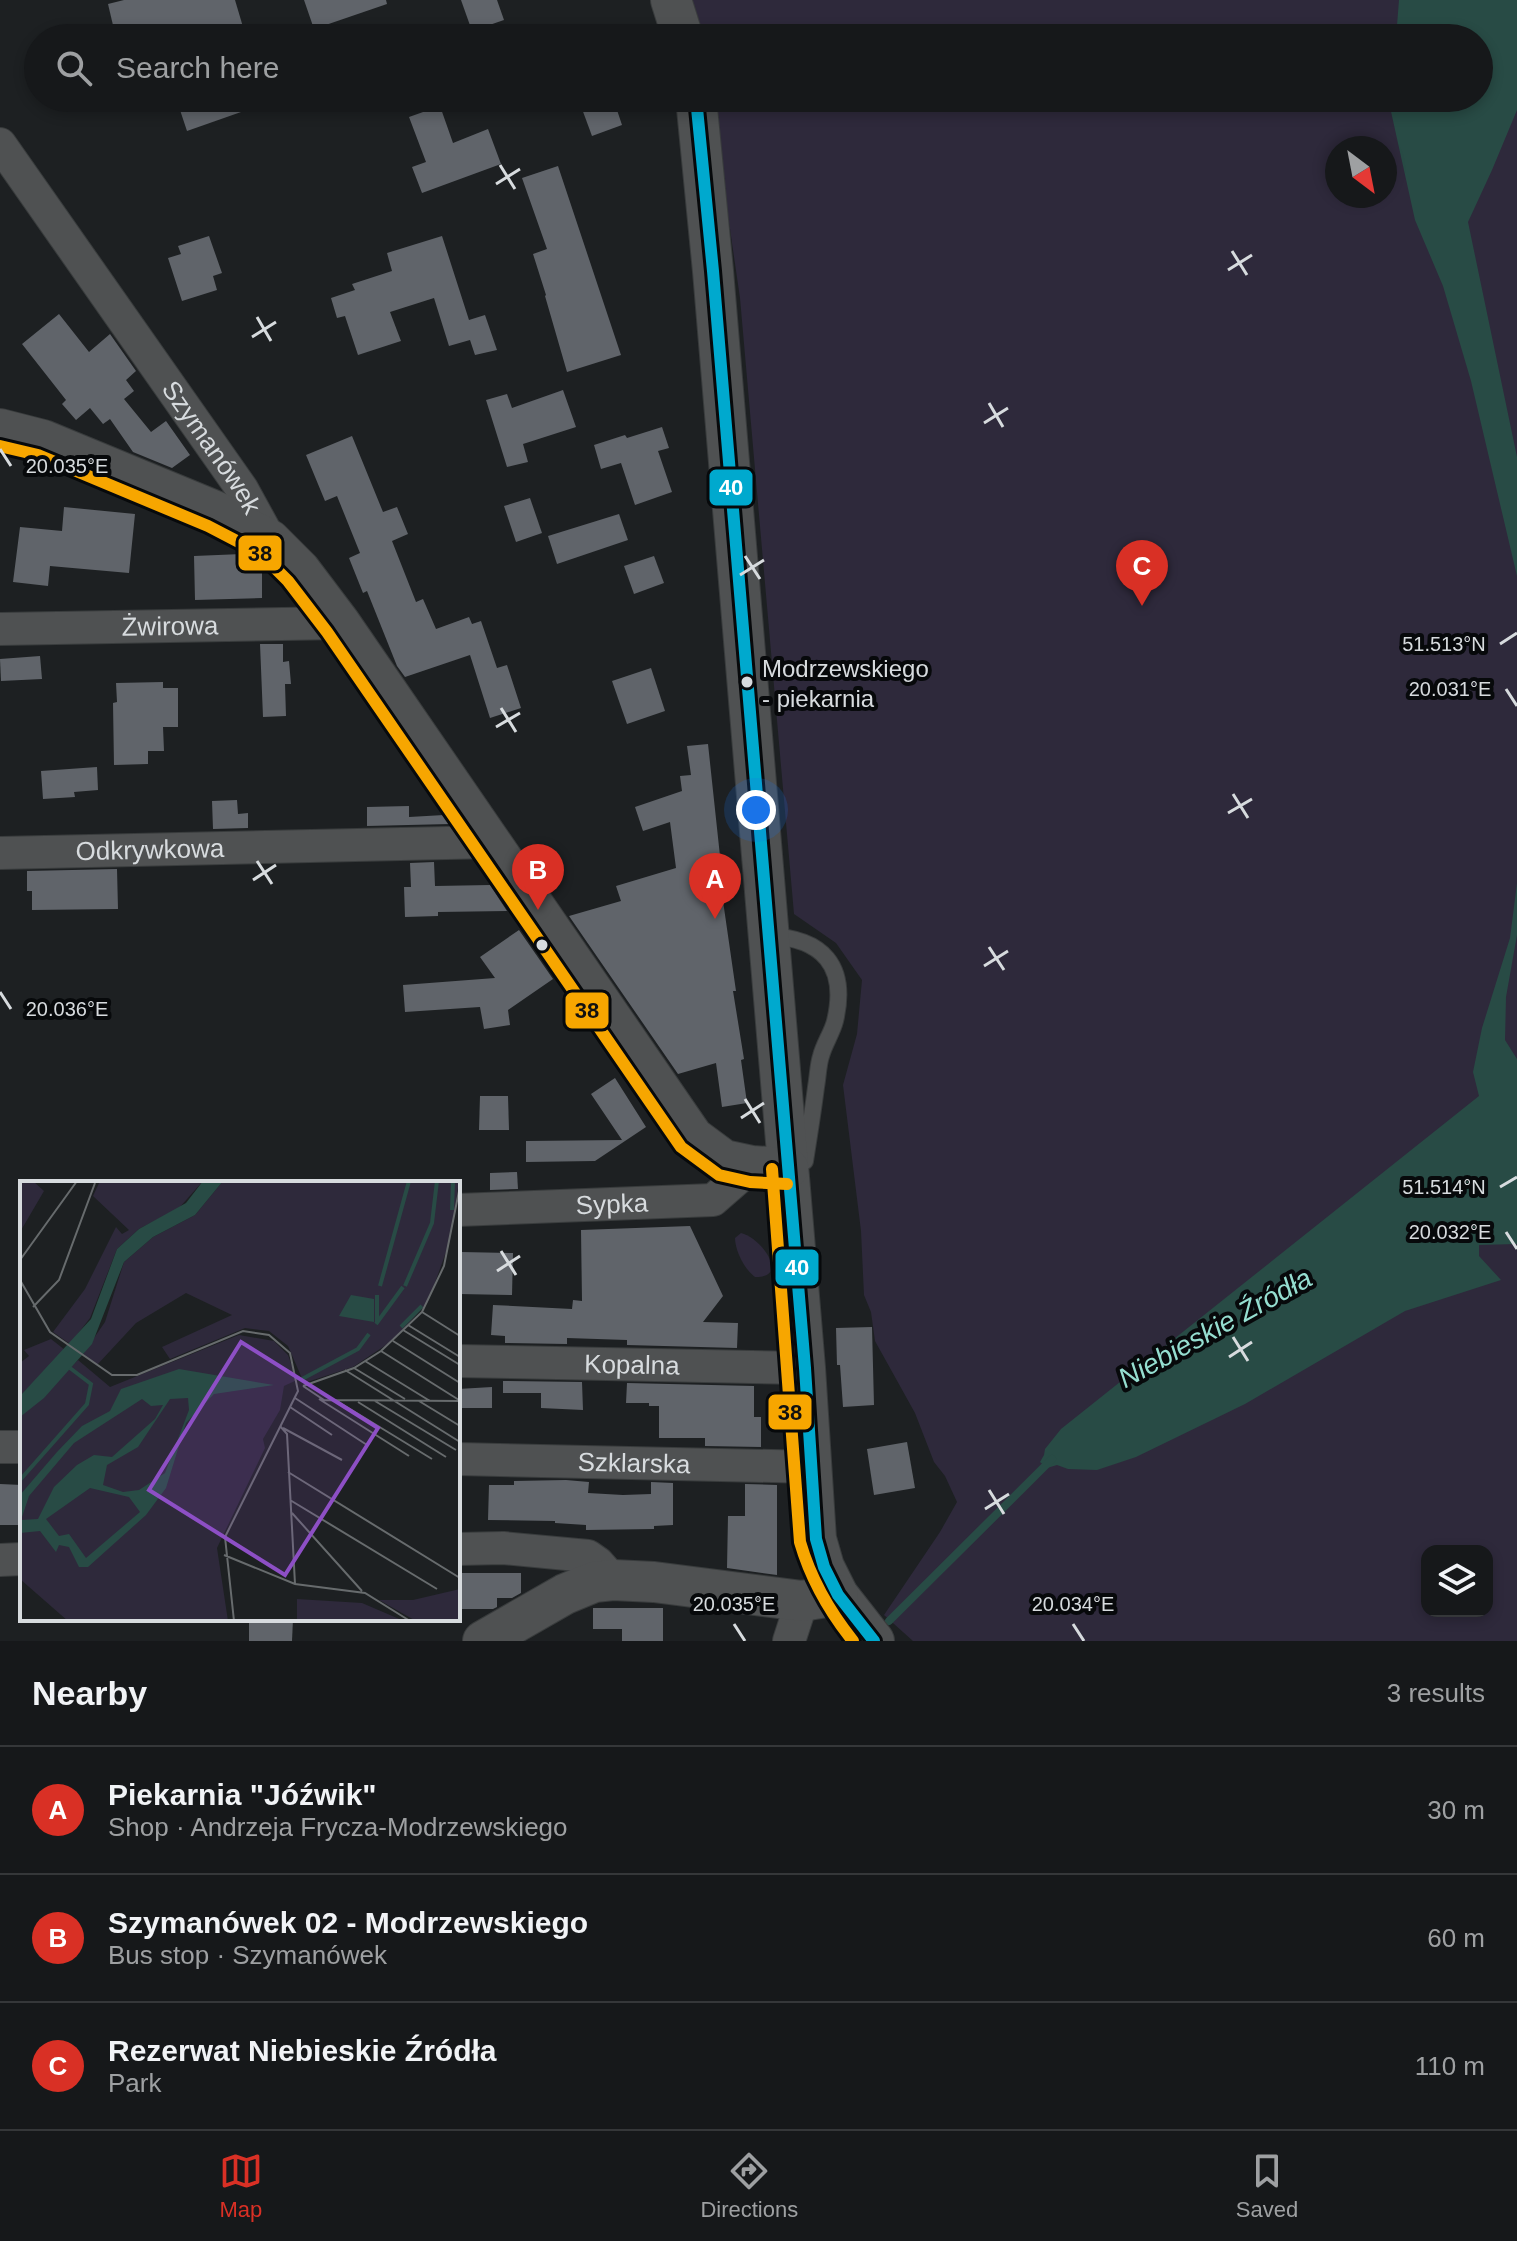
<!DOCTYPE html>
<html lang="en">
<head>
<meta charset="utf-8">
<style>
	:root { --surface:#16181a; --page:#1f2123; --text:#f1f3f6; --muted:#9ea0a2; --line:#353739; --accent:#d93025 }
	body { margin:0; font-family:Arial,sans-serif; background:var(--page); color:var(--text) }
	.controls { position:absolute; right:24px; bottom:24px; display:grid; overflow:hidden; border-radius:16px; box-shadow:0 4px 12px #0003 }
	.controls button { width:72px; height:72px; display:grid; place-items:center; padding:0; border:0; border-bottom:2px solid var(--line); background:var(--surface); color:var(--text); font:40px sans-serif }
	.compass { position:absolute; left:1325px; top:136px; width:72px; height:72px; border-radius:50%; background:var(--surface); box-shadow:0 4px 12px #0003; rotate:148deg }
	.you { position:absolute; left:756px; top:810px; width:28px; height:28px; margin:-20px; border:6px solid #fff; border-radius:50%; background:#1a73e8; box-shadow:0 0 0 12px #1a73e833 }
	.badge { display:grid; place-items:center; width:52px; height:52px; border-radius:50%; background:var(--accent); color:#fff; font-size:26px; font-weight:700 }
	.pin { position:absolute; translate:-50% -66px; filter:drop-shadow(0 2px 4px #0008) }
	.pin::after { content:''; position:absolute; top:42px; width:28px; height:24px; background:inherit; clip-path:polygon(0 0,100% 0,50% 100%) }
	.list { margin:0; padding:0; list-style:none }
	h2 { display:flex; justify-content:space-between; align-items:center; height:104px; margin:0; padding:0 32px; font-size:34px }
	h2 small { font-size:26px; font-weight:400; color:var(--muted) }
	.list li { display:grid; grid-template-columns:52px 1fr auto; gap:24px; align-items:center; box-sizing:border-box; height:128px; padding:0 32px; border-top:2px solid var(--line) }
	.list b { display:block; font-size:30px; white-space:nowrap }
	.list p { margin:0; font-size:26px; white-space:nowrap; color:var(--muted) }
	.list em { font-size:26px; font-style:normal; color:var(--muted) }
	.icon { flex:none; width:44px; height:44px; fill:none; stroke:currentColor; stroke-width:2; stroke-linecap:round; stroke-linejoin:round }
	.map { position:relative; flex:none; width:1517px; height:1641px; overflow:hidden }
	.search { position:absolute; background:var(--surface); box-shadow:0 4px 12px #0003; left:24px; right:24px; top:24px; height:88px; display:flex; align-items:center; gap:20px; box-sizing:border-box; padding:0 28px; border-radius:44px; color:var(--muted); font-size:30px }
	.sheet { height:488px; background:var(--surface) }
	nav { display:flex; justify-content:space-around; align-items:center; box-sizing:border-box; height:112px; border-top:2px solid var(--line); background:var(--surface); font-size:22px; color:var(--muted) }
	nav a { display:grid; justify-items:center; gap:4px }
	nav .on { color:var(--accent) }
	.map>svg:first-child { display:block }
	.green { fill:#2e293b; fill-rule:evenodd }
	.water { fill:#284b45 }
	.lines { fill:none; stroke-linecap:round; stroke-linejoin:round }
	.stream { stroke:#284b45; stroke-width:8 }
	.building { fill:#60646a }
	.service-casing { stroke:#393c3d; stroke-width:18 }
	.minor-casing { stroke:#393c3d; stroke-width:34 }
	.tertiary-casing { stroke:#393c3d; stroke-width:42 }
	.service { stroke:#4f5152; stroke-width:16 }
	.minor { stroke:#4f5152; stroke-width:32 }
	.tertiary { stroke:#4f5152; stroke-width:40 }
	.bus-1-casing { stroke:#07090b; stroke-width:18 }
	.bus-2-casing { stroke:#07090b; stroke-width:18 }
	.bus-1 { stroke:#00a9ce; stroke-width:12 }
	.bus-2 { stroke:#f7a600; stroke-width:12 }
	.ticks { fill:none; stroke:#d7dbde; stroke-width:3 }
	.bus-dot { fill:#d7dbde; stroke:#07090b; stroke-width:3 }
	.labels { text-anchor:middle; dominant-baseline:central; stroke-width:8; stroke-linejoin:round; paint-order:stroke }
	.bus-label { font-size:24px; fill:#d7dbde; stroke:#07090b; text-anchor:start }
	.street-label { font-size:26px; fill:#d7dbde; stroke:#07090b }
	.water-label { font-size:28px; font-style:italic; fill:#95ded0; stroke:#07090b }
	.inset-river { fill:none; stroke:#284b45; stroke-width:4 }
	.inset-road { fill:none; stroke:#676b6d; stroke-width:2 }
	.view { fill:#8d4fc5; fill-opacity:0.15; stroke:#8d4fc5; stroke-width:4 }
	.inset-edge { fill:none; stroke:#d7dbde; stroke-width:4 }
	.ticks-label { font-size:20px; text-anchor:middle; fill:#d7dbde; stroke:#07090b; stroke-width:8; stroke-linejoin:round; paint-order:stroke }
	.line-badge { stroke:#07090b; stroke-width:3 }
	.badge-label { font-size:22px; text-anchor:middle; font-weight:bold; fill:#fff }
	.pale-badge-label { font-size:22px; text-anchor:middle; font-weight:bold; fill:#111 }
</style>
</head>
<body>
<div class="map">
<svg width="1517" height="1641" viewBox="0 0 1517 1641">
	<rect width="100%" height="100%" fill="#1d2022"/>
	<g class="green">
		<path d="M 689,0 L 1517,0 L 1517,1641 L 913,1641 L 884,1615 L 940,1532 L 957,1502 L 945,1476 L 934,1462 L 915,1413 L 875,1341 L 871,1312 L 864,1295 L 861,1231 L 843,1085 L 857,1034 L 862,980 L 836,943 L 794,914 L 740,298 L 711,98 L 1479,98 L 1479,38 L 699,38 ZM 1337,148 L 1385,148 L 1385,196 L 1337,196 ZM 1427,1551 L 1487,1551 L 1487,1611 L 1427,1611 Z"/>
		<path d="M 741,1233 C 762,1238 790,1278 755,1277 C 744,1269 735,1250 735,1238 Z"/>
	</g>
	<g class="water">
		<polygon points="1399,0 1517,0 1517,110 1492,170 1468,222 1517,457 1517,576 1471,381 1443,286 1415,220 1390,107 1390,98 1479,98 1479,38 1396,38"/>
		<polygon points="1517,883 1517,935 1506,997 1505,1040 1517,1059 1517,1244 1479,1245 1479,1256 1501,1280 1405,1311 1245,1404 1136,1457 1097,1470 1068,1469 1057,1465 1047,1468 1040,1462 1044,1455 1045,1449 1061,1429 1479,1096 1473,1072 1482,1028 1510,938"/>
	</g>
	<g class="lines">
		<polyline class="stream" points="889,1621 1052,1459"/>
	</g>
	<g class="building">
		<polygon points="124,0 235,0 243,27 209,38 116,38 108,4"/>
		<polygon points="304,0 386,0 387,4 314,29"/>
		<polygon points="461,0 497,0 504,20 472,31"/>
		<polygon points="176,98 272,98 272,101 187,131"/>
		<polygon points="578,98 613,98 622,125 592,136"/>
		<polygon points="440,106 453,143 488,129 501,164 422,193 412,167 426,162 409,117"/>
		<polygon points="558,166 621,355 567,372 545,296 546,295 533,254 547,249 522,178"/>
		<polygon points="209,236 222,273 213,276 217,290 182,301 168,258 181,254 178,246"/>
		<polygon points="442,236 469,320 485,315 497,350 475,355 470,340 449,346 434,298 390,312 401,341 358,355 345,316 337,318 331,298 355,290 352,284 392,271 387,253"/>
		<polygon points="59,314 89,352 110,334 136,371 126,380 134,391 124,399 151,432 166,421 190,455 172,468 133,452 110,419 103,424 90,408 76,420 62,404 66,400 22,344"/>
		<polygon points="563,390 576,427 523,444 528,462 507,467 486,400 507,394 512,408"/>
		<polygon points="662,427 669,448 658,451 672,492 635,505 621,463 601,469 594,445 625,435 627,438"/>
		<polygon points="352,436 383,512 397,507 408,534 392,541 416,602 423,599 436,629 469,617 472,624 481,621 497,668 507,665 521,708 490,718 470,655 405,677 397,666 367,591 363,593 349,558 360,553 337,496 325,501 306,455"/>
		<polygon points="530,498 542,533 516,542 504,506"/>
		<polygon points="64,507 135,514 129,573 50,566 48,586 13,582 20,527 62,531"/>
		<polygon points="619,514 628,540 557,564 548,536"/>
		<polygon points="242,554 243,573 262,572 262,598 195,600 194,556"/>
		<polygon points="654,556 664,583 634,594 624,566"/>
		<polygon points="260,644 283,644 283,662 289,661 291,684 285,684 286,716 263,717"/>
		<polygon points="40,656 42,679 1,681 0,659"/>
		<polygon points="651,668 665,711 627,724 612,681"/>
		<polygon points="163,682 163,688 178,688 178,727 163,727 164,751 148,751 148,764 114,765 113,703 117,702 116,683"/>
		<polygon points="708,744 720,856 716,856 717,862 712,863 723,901 736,991 733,991 744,1059 741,1060 747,1103 722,1107 716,1063 678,1074 569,916 621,901 616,886 676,868 670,822 643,831 635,807 682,791 680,776 691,775 687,746"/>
		<polygon points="97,767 98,790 74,792 75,797 43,799 41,771"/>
		<polygon points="237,800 238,814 248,813 248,828 213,829 212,801"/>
		<polygon points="409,806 409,817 444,815 450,824 367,826 367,807"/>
		<polygon points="434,862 435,886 490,885 507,911 438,912 438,916 405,917 404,887 411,887 410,863"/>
		<polygon points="117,869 118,909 32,910 32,891 27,891 27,871"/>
		<polygon points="519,930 553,979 508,1010 510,1025 484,1029 480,1007 405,1012 403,985 495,978 480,957"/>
		<polygon points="615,1078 646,1127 595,1161 526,1162 526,1141 622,1140 591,1094"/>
		<polygon points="480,1096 508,1096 509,1130 479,1130"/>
		<polygon points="517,1172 518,1189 490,1190 490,1173"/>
		<polygon points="690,1226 723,1296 703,1322 738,1323 737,1348 627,1345 627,1340 567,1338 567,1344 505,1343 505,1336 491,1335 493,1305 572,1309 573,1300 582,1301 581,1230"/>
		<polygon points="461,1252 513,1253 512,1295 459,1294"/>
		<polygon points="872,1327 874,1405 843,1407 840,1365 837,1365 836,1328"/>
		<polygon points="503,1381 582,1382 583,1410 541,1408 541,1393 503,1393"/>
		<polygon points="627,1383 754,1386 754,1417 761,1417 761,1447 705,1446 705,1438 659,1438 659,1406 649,1406 649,1403 626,1403"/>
		<polygon points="492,1387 492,1408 458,1408 458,1389"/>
		<polygon points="907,1442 915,1488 874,1495 867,1449"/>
		<polygon points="566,1480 589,1482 588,1493 623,1495 651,1494 651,1482 673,1483 673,1525 654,1526 654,1529 586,1530 586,1525 555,1523 555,1521 488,1520 489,1485 514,1485 514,1481"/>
		<polygon points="0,1484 22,1485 22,1525 0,1525"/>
		<polygon points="745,1484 777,1485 777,1575 727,1568 728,1516 745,1516"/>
		<polygon points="458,1573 521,1573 521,1593 512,1598 497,1598 497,1607 493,1609 458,1609"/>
		<polygon points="593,1608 663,1608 663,1641 622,1641 622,1629 593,1629"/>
		<polygon points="249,1619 293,1619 292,1641 249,1641"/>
	</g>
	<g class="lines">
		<g class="service-casing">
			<path id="service" d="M 768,936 C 823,938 848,966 835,1021 C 832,1033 824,1044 821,1056 C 818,1065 818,1076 816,1087 C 813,1111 809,1136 805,1161 L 797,1164"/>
		</g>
		<g class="minor-casing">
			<g id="minor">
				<path id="s1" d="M 0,144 L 242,489 L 270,540"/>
				<path id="s2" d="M 0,629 L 340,623"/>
				<path id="s3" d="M 0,853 L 492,842"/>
				<path id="s4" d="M 458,1210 L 713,1200 L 752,1166"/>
				<path id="s5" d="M 458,1361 L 805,1368"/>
				<polyline points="0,1447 22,1447"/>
				<path id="s6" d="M 458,1459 L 812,1467"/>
				<polyline points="458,1549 503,1548 588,1556 598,1563 613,1580"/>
				<polyline points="0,1560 22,1559"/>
				<polyline points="789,1641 802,1601"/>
			</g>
		</g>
		<g class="tertiary-casing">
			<g id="tertiary">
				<polyline points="671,0 683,38"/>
				<polyline points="696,98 713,271 805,1368 816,1539 824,1567 838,1595 874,1641"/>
				<polyline points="0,429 43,440 215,511 270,540 300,570 340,623 693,1137 724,1160 752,1166 788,1168"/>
				<polyline points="483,1641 565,1594 594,1582 613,1580 654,1582 802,1601 838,1595"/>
			</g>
		</g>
		<use href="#service" class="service"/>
		<use href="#minor" class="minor"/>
		<use href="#tertiary" class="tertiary"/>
		<g class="bus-1-casing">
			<polyline id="bus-1" points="696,98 713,271 805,1368 816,1539 824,1567 838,1595 874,1641"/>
		</g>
		<g class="bus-2-casing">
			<g id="bus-2">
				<polyline points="0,446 38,455 208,526 260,553 288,581 327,632 681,1147 719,1175 750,1182 787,1184"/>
				<path d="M 772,1169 L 800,1542 C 811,1580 829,1611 853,1641"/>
			</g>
		</g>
		<use href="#bus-1" class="bus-1"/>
		<use href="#bus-2" class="bus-2"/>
	</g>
	<path class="ticks" d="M 500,165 L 515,189M 496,184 L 520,169M 1232,251 L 1247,275M 1228,270 L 1252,255M 257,317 L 271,341M 252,337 L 276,322M 989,403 L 1003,427M 984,423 L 1008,408M 0,449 L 11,466M 745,556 L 760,579M 740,575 L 764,560M 1500,644 L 1517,633M 1506,689 L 1517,706M 501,708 L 516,732M 496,727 L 520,713M 1233,794 L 1248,818M 1228,813 L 1252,799M 257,861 L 272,884M 253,880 L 276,865M 989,947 L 1004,970M 984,966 L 1008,951M 0,992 L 11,1009M 745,1099 L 760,1123M 741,1118 L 764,1103M 1500,1187 L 1517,1177M 1506,1232 L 1517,1249M 501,1251 L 516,1275M 497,1271 L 520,1256M 1233,1337 L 1248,1361M 1229,1357 L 1252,1342M 989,1490 L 1004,1514M 985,1509 L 1009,1494M 734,1624 L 745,1641M 1073,1624 L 1084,1641"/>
	<g class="bus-dot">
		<circle cx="747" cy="682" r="7"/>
		<circle cx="542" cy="945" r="7"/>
	</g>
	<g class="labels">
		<g class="bus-label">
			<text x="762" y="668">Modrzewskiego<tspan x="762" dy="30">- piekarnia</tspan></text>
		</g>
		<g class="street-label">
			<text stroke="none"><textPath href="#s1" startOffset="370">Szymanówek</textPath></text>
			<text stroke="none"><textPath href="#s2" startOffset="170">Żwirowa</textPath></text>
			<text stroke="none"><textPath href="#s3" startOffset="150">Odkrywkowa</textPath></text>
			<text stroke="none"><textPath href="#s4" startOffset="154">Sypka</textPath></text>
			<text stroke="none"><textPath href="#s5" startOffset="174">Kopalna</textPath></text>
			<text stroke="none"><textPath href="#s6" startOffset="176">Szklarska</textPath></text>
		</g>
		<g class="water-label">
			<text transform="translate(1215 1328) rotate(-29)">Niebieskie Źródła</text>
		</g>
	</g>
	<g transform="translate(20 1181)">
		<rect width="440" height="440" fill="#1d2022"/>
		<path d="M 0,0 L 13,0 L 24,10 L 0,51 ZM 80,0 L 183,0 L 159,27 L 119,48 L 97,68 L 70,137 L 50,163 L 33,151 L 65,108 L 96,46 L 102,53 L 109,49 L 73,15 ZM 203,0 L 439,0 L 430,60 L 408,121 L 372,160 L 333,186 L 284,202 L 268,165 L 249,150 L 225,147 L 150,178 L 142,166 L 212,134 L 166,112 L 116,142 L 77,184 L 63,173 L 85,141 L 104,81 L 133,56 L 175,34 ZM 219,154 L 254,160 L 268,174 L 277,199 L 264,205 L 260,229 L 243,258 L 245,267 L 197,367 L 208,440 L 48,440 L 0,398 L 0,236 L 58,179 L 90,206 ZM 31,158 L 45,169 L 0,215 L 0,182 L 9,175 L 4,169 ZM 440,408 L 440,440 L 396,440 L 359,419 L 393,419 ZM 277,418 L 342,422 L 384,440 L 277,440 Z" fill="#2e293b"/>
		<path d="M 183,0 L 203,0 L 175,34 L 133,56 L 104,81 L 72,163 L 24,217 L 0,236 L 0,215 L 71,138 L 97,68 L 119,48 L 166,22 ZM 331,114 L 354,118 L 354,141 L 319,135 ZM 159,188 L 254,204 L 194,213 L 166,242 L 146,307 L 126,334 L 68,386 L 59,386 L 49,366 L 39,364 L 36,371 L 20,350 L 0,352 L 0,314 L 37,271 L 62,245 L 90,230 L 101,208 ZM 168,217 L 169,229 L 145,292 L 119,309 L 103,311 L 83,304 L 87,284 L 118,266 L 150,218 ZM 122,218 L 131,225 L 143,224 L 135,238 L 92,276 L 74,274 L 57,284 L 34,306 L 18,338 L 1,339 L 9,315 L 54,262 ZM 70,307 L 109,316 L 120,331 L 66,377 L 49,353 L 39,355 L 26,338 Z" fill="#284b45" fill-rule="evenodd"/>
		<path class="inset-river" d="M 432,29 L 433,0M 360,105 L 389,0M 385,105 L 412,42 L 417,0M 357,141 L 357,114M 356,143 L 383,106M 381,146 L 402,125M 282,198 L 338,168 L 349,153M 0,299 L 67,223 L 71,203 L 50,187"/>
		<path class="inset-road" d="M 0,79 L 57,0M 0,99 L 30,151 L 92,194 L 117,194 L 223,150 L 249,154 L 270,172 L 278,210 L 205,356 L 214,440M 13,126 L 39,99 L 75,2M 402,131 L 440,155M 388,144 L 440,176M 383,149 L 440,184M 373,160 L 440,202M 361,170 L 439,219M 345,180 L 410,220M 334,187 L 385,218M 325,189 L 440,261M 283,205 L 334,187 L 361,170 L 402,131 L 424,85 L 440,5M 283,205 L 304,219 L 440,220M 275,217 L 347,264M 299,218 L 389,275M 317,220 L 412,278M 355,220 L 436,269M 399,220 L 440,245M 338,221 L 426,276M 270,226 L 312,254M 260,245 L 267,253 L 275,403M 263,247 L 322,279M 268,291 L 440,397M 270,319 L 417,408M 272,332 L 342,410M 204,374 L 275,403 L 345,412 L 390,440"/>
		<path class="view" d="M 221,161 L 358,247 L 265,394 L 129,309 Z"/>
		<rect width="440" height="440" class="inset-edge"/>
	</g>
	<g class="ticks-label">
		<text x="67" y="473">20.035°E</text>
		<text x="1444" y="651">51.513°N</text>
		<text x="1450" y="696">20.031°E</text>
		<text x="67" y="1016">20.036°E</text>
		<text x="1444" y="1194">51.514°N</text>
		<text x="1450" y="1239">20.032°E</text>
		<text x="734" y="1611">20.035°E</text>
		<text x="1073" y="1611">20.034°E</text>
	</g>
	<g class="line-badge">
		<rect x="708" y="468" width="46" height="39" rx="8" fill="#00a9ce"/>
		<rect x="237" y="534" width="46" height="38" rx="8" fill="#f7a600"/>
		<rect x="564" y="991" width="46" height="39" rx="8" fill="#f7a600"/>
		<rect x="774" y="1248" width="46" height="39" rx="8" fill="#00a9ce"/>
		<rect x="767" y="1393" width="46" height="38" rx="8" fill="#f7a600"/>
	</g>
	<g class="badge-label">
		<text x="731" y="495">40</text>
		<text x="797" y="1275">40</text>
	</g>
	<g class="pale-badge-label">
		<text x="260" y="561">38</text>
		<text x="587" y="1018">38</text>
		<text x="790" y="1420">38</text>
	</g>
</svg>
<div class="controls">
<button><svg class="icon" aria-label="layers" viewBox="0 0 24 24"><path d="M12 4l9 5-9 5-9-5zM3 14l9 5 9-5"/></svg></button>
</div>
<svg class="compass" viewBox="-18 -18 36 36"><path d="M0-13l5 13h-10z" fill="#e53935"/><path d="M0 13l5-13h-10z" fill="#9ea0a2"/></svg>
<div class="you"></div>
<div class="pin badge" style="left:715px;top:919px">A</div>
<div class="pin badge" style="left:538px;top:910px">B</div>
<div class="pin badge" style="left:1142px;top:606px">C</div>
<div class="search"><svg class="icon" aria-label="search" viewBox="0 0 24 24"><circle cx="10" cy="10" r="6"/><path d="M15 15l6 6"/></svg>Search here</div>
</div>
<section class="sheet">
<h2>Nearby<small>3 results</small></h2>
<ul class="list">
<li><span class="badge">A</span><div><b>Piekarnia &quot;Jóźwik&quot;</b><p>Shop · Andrzeja Frycza-Modrzewskiego</p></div><em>30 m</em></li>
<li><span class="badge">B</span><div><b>Szymanówek 02 - Modrzewskiego</b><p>Bus stop · Szymanówek</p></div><em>60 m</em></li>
<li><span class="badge">C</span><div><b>Rezerwat Niebieskie Źródła</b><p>Park</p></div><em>110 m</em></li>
</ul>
</section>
<nav>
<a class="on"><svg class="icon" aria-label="map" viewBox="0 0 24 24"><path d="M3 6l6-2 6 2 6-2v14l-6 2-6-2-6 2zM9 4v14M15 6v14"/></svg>Map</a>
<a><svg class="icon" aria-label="directions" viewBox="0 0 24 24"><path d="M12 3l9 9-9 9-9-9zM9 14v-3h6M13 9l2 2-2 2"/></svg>Directions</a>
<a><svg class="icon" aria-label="saved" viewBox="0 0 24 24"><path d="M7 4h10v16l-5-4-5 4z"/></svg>Saved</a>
</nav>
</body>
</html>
